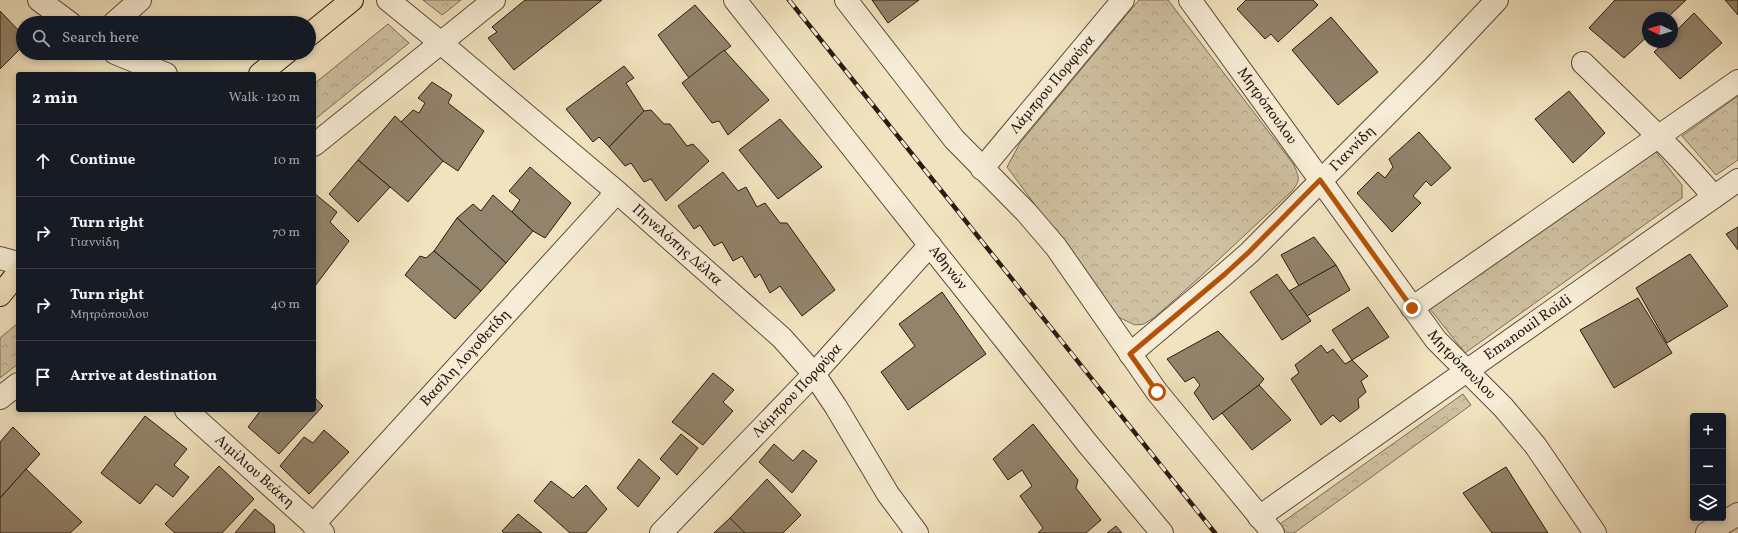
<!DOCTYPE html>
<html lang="en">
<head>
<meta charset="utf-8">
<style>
	:root { --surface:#171b24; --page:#20242c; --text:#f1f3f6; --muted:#9ea1a6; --line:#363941 }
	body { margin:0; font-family:Vollkorn,serif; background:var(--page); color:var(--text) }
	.controls { position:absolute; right:12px; bottom:12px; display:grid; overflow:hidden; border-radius:4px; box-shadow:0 2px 6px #0003 }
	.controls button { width:36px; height:36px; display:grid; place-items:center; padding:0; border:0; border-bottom:1px solid var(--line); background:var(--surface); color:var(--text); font:20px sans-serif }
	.compass { position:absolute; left:1642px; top:12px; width:36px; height:36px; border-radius:50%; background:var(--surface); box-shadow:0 2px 6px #0003; rotate:274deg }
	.stop { position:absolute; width:12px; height:12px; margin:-9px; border:3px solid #b45309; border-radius:50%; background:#fff }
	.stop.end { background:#b45309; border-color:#fff; box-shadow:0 1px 4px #0008 }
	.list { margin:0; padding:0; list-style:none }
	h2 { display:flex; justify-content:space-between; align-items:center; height:52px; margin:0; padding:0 16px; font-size:17px }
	h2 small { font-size:13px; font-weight:400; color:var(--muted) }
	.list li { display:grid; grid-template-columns:26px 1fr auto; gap:12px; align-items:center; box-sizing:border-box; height:72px; padding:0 16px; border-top:1px solid var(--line) }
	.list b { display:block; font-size:15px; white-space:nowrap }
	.list p { margin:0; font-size:13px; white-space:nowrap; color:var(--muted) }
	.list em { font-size:13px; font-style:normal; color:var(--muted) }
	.icon { flex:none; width:22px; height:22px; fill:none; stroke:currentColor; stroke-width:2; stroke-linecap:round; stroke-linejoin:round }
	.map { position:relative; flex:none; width:1738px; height:533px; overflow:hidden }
	.search { position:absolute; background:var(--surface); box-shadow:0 2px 6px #0003; left:16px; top:16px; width:300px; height:44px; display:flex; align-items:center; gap:10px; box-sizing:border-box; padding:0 14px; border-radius:22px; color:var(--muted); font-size:15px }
	.panel { position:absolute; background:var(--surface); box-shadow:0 2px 6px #0003; left:16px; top:72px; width:300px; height:340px; border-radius:4px }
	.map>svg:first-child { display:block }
	.forest { fill:url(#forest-crowns); stroke:#7c6e58 }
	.building { fill:#92836b; stroke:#291b0f }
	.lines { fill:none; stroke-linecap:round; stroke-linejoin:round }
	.minor-casing { stroke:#5b4d3b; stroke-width:24 }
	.major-casing { stroke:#291b0f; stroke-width:24 }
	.minor { stroke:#f7edd6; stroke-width:22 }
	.major { stroke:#f2e3c0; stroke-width:22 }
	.rail-casing { stroke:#291b0f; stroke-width:4.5 }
	.rail { stroke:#f7edd6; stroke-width:3; stroke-dasharray:9; stroke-linecap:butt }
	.route { stroke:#b45309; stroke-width:5 }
	.labels { text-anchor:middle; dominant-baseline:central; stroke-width:3; stroke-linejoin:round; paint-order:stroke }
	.street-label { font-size:15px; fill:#291b0f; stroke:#f7edd6 }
</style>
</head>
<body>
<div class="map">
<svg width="1738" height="533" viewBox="0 0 1738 533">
	<defs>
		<pattern id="forest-crowns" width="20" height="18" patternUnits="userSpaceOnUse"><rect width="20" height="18" fill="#d0c1a2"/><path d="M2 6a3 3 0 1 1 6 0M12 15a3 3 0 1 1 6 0" fill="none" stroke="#b3a58a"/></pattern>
	</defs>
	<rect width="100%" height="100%" fill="#f2e3c0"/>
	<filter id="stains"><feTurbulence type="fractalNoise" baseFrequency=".005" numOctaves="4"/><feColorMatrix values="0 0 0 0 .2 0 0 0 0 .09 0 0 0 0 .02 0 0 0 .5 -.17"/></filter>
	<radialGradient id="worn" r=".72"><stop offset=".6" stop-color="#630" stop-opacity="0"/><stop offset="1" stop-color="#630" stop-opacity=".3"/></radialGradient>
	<g class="forest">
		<polygon points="423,0 461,0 442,15"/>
		<path d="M 1139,0 L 1168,0 L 1294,165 C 1299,178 1301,179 1292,191 L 1199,278 L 1155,317 L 1144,324 L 1135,325 L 1118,317 L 1007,167 L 1020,143 Z"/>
		<polygon points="388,24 409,43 314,120 314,84"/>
		<polygon points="1738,96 1738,160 1716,175 1682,136"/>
		<polygon points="1656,152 1682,185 1682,198 1465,353 1430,309"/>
		<polygon points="18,323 18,364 0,378 0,338"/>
		<polygon points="1463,394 1471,405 1294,533 1287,533 1280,524"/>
	</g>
	<g class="building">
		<polygon points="525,0 602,0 514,70 488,38 497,32 492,27"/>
		<polygon points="872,0 919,0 888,23"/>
		<polygon points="1246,0 1313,0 1318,5 1278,42 1271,34 1265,39 1237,9"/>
		<polygon points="1615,0 1686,0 1667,18 1648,18 1648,36 1624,58 1589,28"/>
		<polygon points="1725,0 1738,0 1738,15"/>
		<polygon points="695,5 731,46 689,78 658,35"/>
		<polygon points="0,11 23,35 23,46 0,69"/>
		<polygon points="1694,13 1722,43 1680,79 1654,52 1665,42 1672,42 1672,35"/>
		<polygon points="1331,17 1378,72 1338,105 1292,50"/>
		<polygon points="724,50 769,100 728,135 719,121 712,123 682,83"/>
		<polygon points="624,66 634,78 626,83 644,111 609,147 599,137 593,142 566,109"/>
		<polygon points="432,82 452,95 448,103 484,131 458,171 443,161 401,122 413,110 419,113 425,103 418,98"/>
		<polygon points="1569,91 1605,133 1573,163 1535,119"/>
		<polygon points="651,110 664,124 670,124 687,146 693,144 709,161 666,201 651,179 644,182 631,163 625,166 609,147 644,111"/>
		<polygon points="395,116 443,161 408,202 358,160"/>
		<polygon points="780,119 822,167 778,199 739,150"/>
		<polygon points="1419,132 1451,168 1431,186 1426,181 1413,196 1421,203 1392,232 1357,193 1378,172 1385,178 1393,167 1389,159"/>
		<polygon points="358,160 390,187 358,222 329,194"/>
		<polygon points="530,167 571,203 545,238 533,231 512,212 520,200 509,191"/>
		<polygon points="723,172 738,191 746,187 757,207 765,203 780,223 787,223 835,290 802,316 780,286 770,293 760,274 755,278 742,256 733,261 722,242 714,246 700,225 694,229 678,206"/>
		<polygon points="314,193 337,212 330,222 349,241 315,286"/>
		<polygon points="493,195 533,231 506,263 457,218 473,204 481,211"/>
		<polygon points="457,218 506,263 481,291 434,251"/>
		<polygon points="1738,227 1738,250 1726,234"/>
		<polygon points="1314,237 1336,265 1299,286 1281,255"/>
		<polygon points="434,251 481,291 455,319 405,275 420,256 426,258"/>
		<polygon points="1690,254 1728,306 1667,343 1636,288"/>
		<polygon points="1336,265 1350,290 1307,316 1289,291"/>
		<polygon points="1277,274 1311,321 1282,340 1250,292"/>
		<polygon points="942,292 986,354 908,410 881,372 915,346 899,324"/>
		<polygon points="1638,298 1672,353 1614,388 1580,330"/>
		<polygon points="1368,307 1389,337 1352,360 1332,330"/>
		<polygon points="1218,331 1264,379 1259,385 1213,420 1194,393 1200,385 1194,377 1185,382 1167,359"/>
		<polygon points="1321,345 1327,353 1333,349 1345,364 1352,360 1368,376 1361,381 1366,392 1358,399 1359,408 1340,422 1333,415 1321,425 1291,379 1299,373 1295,365"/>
		<polygon points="713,373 734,390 723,402 733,411 703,445 672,422"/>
		<polygon points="1259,385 1291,420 1252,450 1222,413"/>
		<polygon points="314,397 323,406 279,454 248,427 261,410 314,410"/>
		<polygon points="145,416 187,449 174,465 189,477 173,497 156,484 140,504 101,473"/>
		<polygon points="1033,424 1078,480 1076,488 1101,520 1086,533 1038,533 1043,528 1020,496 1032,486 1022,470 1008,480 993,459"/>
		<polygon points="13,427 40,454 0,498 0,442"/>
		<polygon points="324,430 349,452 309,494 280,466 304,437 313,443"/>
		<polygon points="681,434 698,448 677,475 660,459"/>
		<polygon points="774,444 793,461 803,450 817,461 792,493 759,462"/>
		<polygon points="639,459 660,478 638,507 617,488"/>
		<polygon points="219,466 254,499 222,533 175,533 165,524"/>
		<polygon points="1506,467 1548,533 1492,533 1463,493"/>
		<polygon points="26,469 82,522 70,533 0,533 0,498"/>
		<polygon points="767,479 801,515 783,533 745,533 730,518"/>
		<polygon points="551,481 573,498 586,485 607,509 586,533 570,533 534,501"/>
		<polygon points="255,509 274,525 275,533 235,533"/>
		<polygon points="518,514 542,533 504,533 502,531"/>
		<polygon points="730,518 745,533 714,533"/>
		<polygon points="1116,526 1122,533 1107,533"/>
	</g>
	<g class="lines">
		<g class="minor-casing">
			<g id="minor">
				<polyline points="39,0 70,23"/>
				<path id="s1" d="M 388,0 L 441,43 L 617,192 L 782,338 L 814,374 L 836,407 L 888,494 L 917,533"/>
				<path id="s2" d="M 735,0 L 1087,443 L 1162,533"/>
				<polyline points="846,0 954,139 1026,212 1056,247 1157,392 1273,533"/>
				<path id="s3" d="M 1190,0 L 1436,340 L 1503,407 L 1535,445 L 1595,533"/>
				<polyline points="114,23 140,0"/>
				<polyline points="115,53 166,74"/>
				<path d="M 1583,63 C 1628,107 1674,149 1714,197"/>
				<polyline points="314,145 494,0"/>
				<path id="s4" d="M 982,169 L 1123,0"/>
				<polyline points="0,258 18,263"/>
				<polyline points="1412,308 1738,81"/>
				<path id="s5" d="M 1130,354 L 1225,274 L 1249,253 L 1432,69 L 1497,0"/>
				<polyline points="0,398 18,384"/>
				<path id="s6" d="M 186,410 L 323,533"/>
				<path id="s7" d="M 1259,517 L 1738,180"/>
				<path id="s8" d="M 313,525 L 617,192"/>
				<path id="s9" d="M 661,533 L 814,374 L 930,245"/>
				<polyline points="1707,533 1738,514"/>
			</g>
		</g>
		<g class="major-casing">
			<g id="major">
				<polyline points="309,35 352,0"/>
				<polyline points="260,74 286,53"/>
				<polyline points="0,295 18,273"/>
			</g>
		</g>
		<use href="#minor" class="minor"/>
		<use href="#major" class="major"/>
		<g class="rail-casing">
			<polyline id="rail" points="789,0 1215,533"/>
		</g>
		<use href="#rail" class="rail"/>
	</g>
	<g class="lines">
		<polyline class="route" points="1157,392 1130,354 1225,274 1249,252 1320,180 1412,308"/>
	</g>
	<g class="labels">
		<g class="street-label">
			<text stroke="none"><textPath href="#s4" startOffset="110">Λάμπρου Πορφύρα</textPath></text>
			<text stroke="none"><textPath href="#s3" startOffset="131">Μητρόπουλου</textPath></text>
			<text stroke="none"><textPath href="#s5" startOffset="303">Γιαννίδη</textPath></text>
			<text stroke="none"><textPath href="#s1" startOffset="379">Πηνελόπης Δέλτα</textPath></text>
			<text stroke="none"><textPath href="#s2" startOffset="342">Αθηνών</textPath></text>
			<text stroke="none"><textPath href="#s7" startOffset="329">Emanouil Roidi</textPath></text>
			<text stroke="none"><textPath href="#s8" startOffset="226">Βασίλη Λογοθετίδη</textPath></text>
			<text stroke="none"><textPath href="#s3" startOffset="455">Μητρόπουλου</textPath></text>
			<text stroke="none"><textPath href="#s9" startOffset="197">Λάμπρου Πορφύρα</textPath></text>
			<text stroke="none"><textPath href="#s6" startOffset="92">Αιμίλιου Βεάκη</textPath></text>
		</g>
	</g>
	<rect width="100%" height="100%" filter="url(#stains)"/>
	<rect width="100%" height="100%" fill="url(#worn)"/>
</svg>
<div class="controls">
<button>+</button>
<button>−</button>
<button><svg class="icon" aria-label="layers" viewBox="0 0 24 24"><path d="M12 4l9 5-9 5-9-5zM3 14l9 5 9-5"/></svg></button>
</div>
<svg class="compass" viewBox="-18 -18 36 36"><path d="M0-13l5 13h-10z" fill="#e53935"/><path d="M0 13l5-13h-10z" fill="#9ea1a6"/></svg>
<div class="stop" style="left:1157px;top:392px"></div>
<div class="stop end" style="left:1412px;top:308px"></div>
<div class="search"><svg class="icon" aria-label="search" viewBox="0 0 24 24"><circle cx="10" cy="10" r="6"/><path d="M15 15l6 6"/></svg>Search here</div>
<section class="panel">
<h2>2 min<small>Walk · 120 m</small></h2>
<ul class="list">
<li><svg class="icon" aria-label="ahead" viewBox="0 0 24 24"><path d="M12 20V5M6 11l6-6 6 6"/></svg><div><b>Continue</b></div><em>10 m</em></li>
<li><svg class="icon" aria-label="right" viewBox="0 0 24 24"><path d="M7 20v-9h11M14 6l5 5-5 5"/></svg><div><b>Turn right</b><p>Γιαννίδη</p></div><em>70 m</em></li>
<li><svg class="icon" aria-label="right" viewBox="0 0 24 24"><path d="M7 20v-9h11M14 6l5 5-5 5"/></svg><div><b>Turn right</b><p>Μητρόπουλου</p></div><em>40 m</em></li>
<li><svg class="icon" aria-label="arrive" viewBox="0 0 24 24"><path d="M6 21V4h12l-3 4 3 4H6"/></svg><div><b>Arrive at destination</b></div></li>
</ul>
</section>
</div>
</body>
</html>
